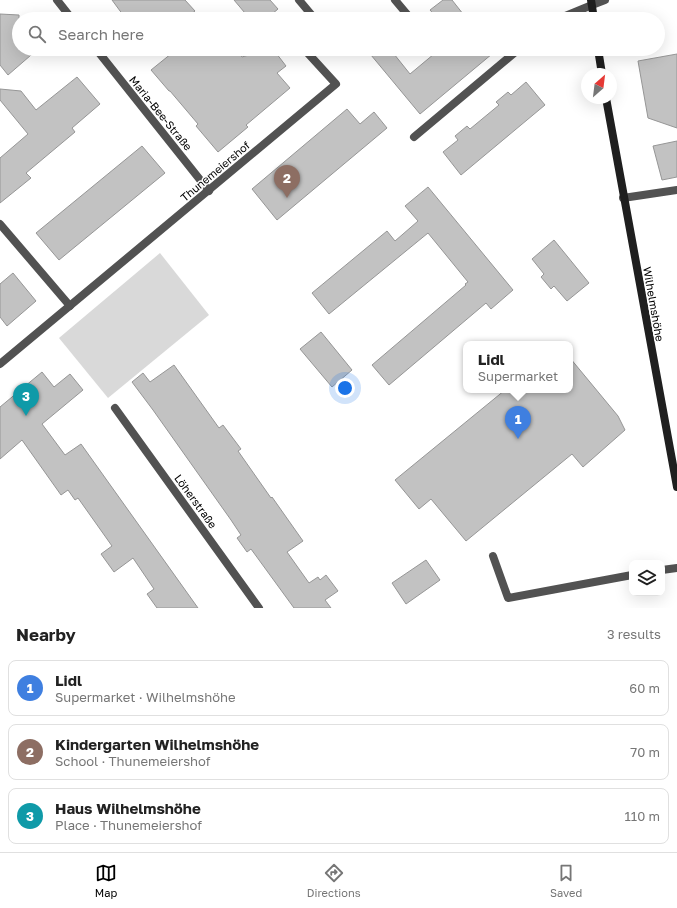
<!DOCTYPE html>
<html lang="en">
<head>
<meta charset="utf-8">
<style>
	:root { --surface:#fff; --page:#f6f6f6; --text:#222; --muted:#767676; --line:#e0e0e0; --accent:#000 }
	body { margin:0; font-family:"Golos Text",sans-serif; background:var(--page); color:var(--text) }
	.controls { position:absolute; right:12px; bottom:12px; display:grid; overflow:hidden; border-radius:8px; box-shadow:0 4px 16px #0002 }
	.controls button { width:36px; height:36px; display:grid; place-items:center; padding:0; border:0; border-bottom:1px solid var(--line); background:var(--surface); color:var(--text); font:20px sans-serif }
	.compass { position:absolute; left:581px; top:68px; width:36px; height:36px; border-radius:50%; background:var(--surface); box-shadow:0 4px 16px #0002; rotate:28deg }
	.you { position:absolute; left:345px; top:388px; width:14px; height:14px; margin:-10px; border:3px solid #fff; border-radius:50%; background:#1a73e8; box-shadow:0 0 0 6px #1a73e833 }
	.badge { display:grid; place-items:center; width:26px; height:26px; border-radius:50%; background:var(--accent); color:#fff; font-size:13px; font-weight:700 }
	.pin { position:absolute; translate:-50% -33px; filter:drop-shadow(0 1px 2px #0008) }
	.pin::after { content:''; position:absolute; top:21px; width:14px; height:12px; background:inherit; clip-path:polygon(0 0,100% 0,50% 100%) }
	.popup { position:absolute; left:463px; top:341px; width:110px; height:52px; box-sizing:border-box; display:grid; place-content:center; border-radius:8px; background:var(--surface); filter:drop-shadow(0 1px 3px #0005); font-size:13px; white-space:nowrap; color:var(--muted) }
	.popup b { font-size:15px; color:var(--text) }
	.popup::after { content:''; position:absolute; left:50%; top:100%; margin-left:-8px; border:8px solid transparent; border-top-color:var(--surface) }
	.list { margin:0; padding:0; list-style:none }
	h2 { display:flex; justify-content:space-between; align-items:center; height:52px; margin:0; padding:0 16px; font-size:17px }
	h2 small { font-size:13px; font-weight:400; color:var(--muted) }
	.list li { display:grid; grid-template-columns:26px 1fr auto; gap:12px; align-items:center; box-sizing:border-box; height:56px; margin:0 8px 8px; padding:0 8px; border:1px solid var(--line); border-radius:8px }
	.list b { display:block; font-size:15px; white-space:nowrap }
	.list p { margin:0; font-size:13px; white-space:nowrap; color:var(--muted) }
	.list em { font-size:13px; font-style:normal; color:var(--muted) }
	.icon { flex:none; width:22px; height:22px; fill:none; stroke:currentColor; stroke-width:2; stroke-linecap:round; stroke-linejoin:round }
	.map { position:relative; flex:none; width:677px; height:608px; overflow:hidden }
	.search { position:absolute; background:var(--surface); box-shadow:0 4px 16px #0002; left:12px; right:12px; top:12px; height:44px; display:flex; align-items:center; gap:10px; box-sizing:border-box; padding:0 14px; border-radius:22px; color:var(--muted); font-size:15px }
	.sheet { height:244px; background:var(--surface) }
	nav { display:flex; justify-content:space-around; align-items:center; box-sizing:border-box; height:56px; border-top:1px solid var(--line); background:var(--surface); font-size:11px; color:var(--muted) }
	nav a { display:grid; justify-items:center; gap:2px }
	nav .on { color:var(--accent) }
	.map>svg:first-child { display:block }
	.green { fill:#d9d9d9 }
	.building { fill:#c2c2c2; stroke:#969696 }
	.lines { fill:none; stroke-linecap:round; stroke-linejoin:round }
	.service { stroke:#525252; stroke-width:8 }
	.minor { stroke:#525252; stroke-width:8 }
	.secondary { stroke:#1f1f1f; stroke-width:8 }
	.labels { text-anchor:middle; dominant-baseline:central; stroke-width:3; stroke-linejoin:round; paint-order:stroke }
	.street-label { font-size:11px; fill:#000; stroke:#fff }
</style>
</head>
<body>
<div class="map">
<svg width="677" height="608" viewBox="0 0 677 608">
	<rect width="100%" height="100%" fill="#fff"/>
	<polygon class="green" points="160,253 209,315 108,398 59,338"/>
	<g class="building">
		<polygon points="112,0 185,0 195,11 185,19 126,19"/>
		<polygon points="234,0 270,0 278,9 266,19 250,19"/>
		<polygon points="443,0 452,0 467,19 438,19 430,10"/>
		<polygon points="0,14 19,15 19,49 38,49 8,75 0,65"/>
		<polygon points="177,49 236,49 242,57 268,49 273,49 286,66 277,73 290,88 246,125 248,127 218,152 196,126 198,124 170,91 169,91 151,70"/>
		<polygon points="366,49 390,49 410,74 440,49 498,49 420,114"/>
		<polygon points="677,54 677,128 648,118 638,61"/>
		<polygon points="77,77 100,104 72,128 75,132 26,173 31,178 0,203 0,158 28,134 0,100 0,89 21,91 36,110"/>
		<polygon points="526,82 545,105 461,175 443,152 458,140 455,136 467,126 470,129 499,105 496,102 508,92 511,95"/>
		<polygon points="347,109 360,124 374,112 387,128 277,220 252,189"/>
		<polygon points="677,141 677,177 662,180 653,146"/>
		<polygon points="142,146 165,173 59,260 36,233"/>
		<polygon points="428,187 513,290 491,309 486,303 389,385 372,365 466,285 465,284 468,282 446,255 428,233 329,314 312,293 387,231 395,241 418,221 405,206"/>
		<polygon points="554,240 589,283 567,301 554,286 551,289 541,277 544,274 532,259"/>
		<polygon points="13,273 36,301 7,326 0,317 0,284"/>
		<polygon points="321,332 352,370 332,387 300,349"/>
		<polygon points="570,358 618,416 625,430 583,467 572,454 466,541 431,499 419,509 395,480 505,390 570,390"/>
		<polygon points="174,365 219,428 223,425 241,449 238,451 271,498 272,497 303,541 287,552 309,583 318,577 320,580 326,575 338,591 325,600 331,608 294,608 251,549 247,552 237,538 241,535 231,520 153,410 132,382 143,373 150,382"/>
		<polygon points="42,372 54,387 70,374 83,390 42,424 65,455 81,444 198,608 157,608 147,594 154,589 133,558 114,572 101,554 112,546 78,498 75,500 68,490 61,495 22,440 0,459 0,407"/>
		<polygon points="426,560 440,580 406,604 392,583"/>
	</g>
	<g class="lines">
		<g class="service">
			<polyline points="395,0 411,19"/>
			<polyline points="558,19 592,5"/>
			<polyline points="414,137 519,49"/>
			<polyline points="493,556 508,598 632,575"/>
			<polyline points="662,570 677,568"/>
		</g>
		<g class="minor">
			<polyline points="57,0 72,19"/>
			<polyline points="299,0 315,19"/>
			<polyline points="592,5 605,0"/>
			<polyline points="96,49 209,191"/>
			<polyline points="623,198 677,190"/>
			<polyline points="0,224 70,306"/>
			<polyline points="0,364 336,84 304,49"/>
			<polyline points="115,408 259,608"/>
		</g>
		<g class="secondary">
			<polyline points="591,0 594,19"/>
			<polyline points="598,49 602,74"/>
			<polyline points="606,98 677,487"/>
		</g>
	</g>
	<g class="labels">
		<g class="street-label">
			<text transform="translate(161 113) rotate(51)">Maria-Bee-Straße</text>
			<text transform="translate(215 171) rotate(-40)">Thunemeiershof</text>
			<text transform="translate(654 304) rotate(80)">Wilhelmshöhe</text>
			<text transform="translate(196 501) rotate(54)">Löherstraße</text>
		</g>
	</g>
</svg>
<div class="controls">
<button><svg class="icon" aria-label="layers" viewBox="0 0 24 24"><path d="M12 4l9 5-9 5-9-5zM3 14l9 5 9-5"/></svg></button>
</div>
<svg class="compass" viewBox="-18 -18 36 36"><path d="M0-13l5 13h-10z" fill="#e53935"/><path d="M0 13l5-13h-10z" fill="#767676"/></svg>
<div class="you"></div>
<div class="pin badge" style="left:518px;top:439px;background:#3f7fe0">1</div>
<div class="popup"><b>Lidl</b>Supermarket</div>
<div class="pin badge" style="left:287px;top:198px;background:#8d6e63">2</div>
<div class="pin badge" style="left:26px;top:416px;background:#0f9aa8">3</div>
<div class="search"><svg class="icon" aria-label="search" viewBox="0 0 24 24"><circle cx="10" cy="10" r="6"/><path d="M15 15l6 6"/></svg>Search here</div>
</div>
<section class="sheet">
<h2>Nearby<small>3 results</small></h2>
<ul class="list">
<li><span class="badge" style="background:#3f7fe0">1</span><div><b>Lidl</b><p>Supermarket · Wilhelmshöhe</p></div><em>60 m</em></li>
<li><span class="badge" style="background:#8d6e63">2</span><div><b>Kindergarten Wilhelmshöhe</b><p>School · Thunemeiershof</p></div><em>70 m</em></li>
<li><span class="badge" style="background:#0f9aa8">3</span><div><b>Haus Wilhelmshöhe</b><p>Place · Thunemeiershof</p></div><em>110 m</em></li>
</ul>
</section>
<nav>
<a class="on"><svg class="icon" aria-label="map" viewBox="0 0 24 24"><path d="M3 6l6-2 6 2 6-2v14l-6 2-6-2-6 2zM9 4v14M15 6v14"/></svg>Map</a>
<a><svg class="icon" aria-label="directions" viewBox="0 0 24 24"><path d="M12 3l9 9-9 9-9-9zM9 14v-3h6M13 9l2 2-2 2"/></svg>Directions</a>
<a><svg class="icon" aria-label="saved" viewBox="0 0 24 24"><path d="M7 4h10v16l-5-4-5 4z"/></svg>Saved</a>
</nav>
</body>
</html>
